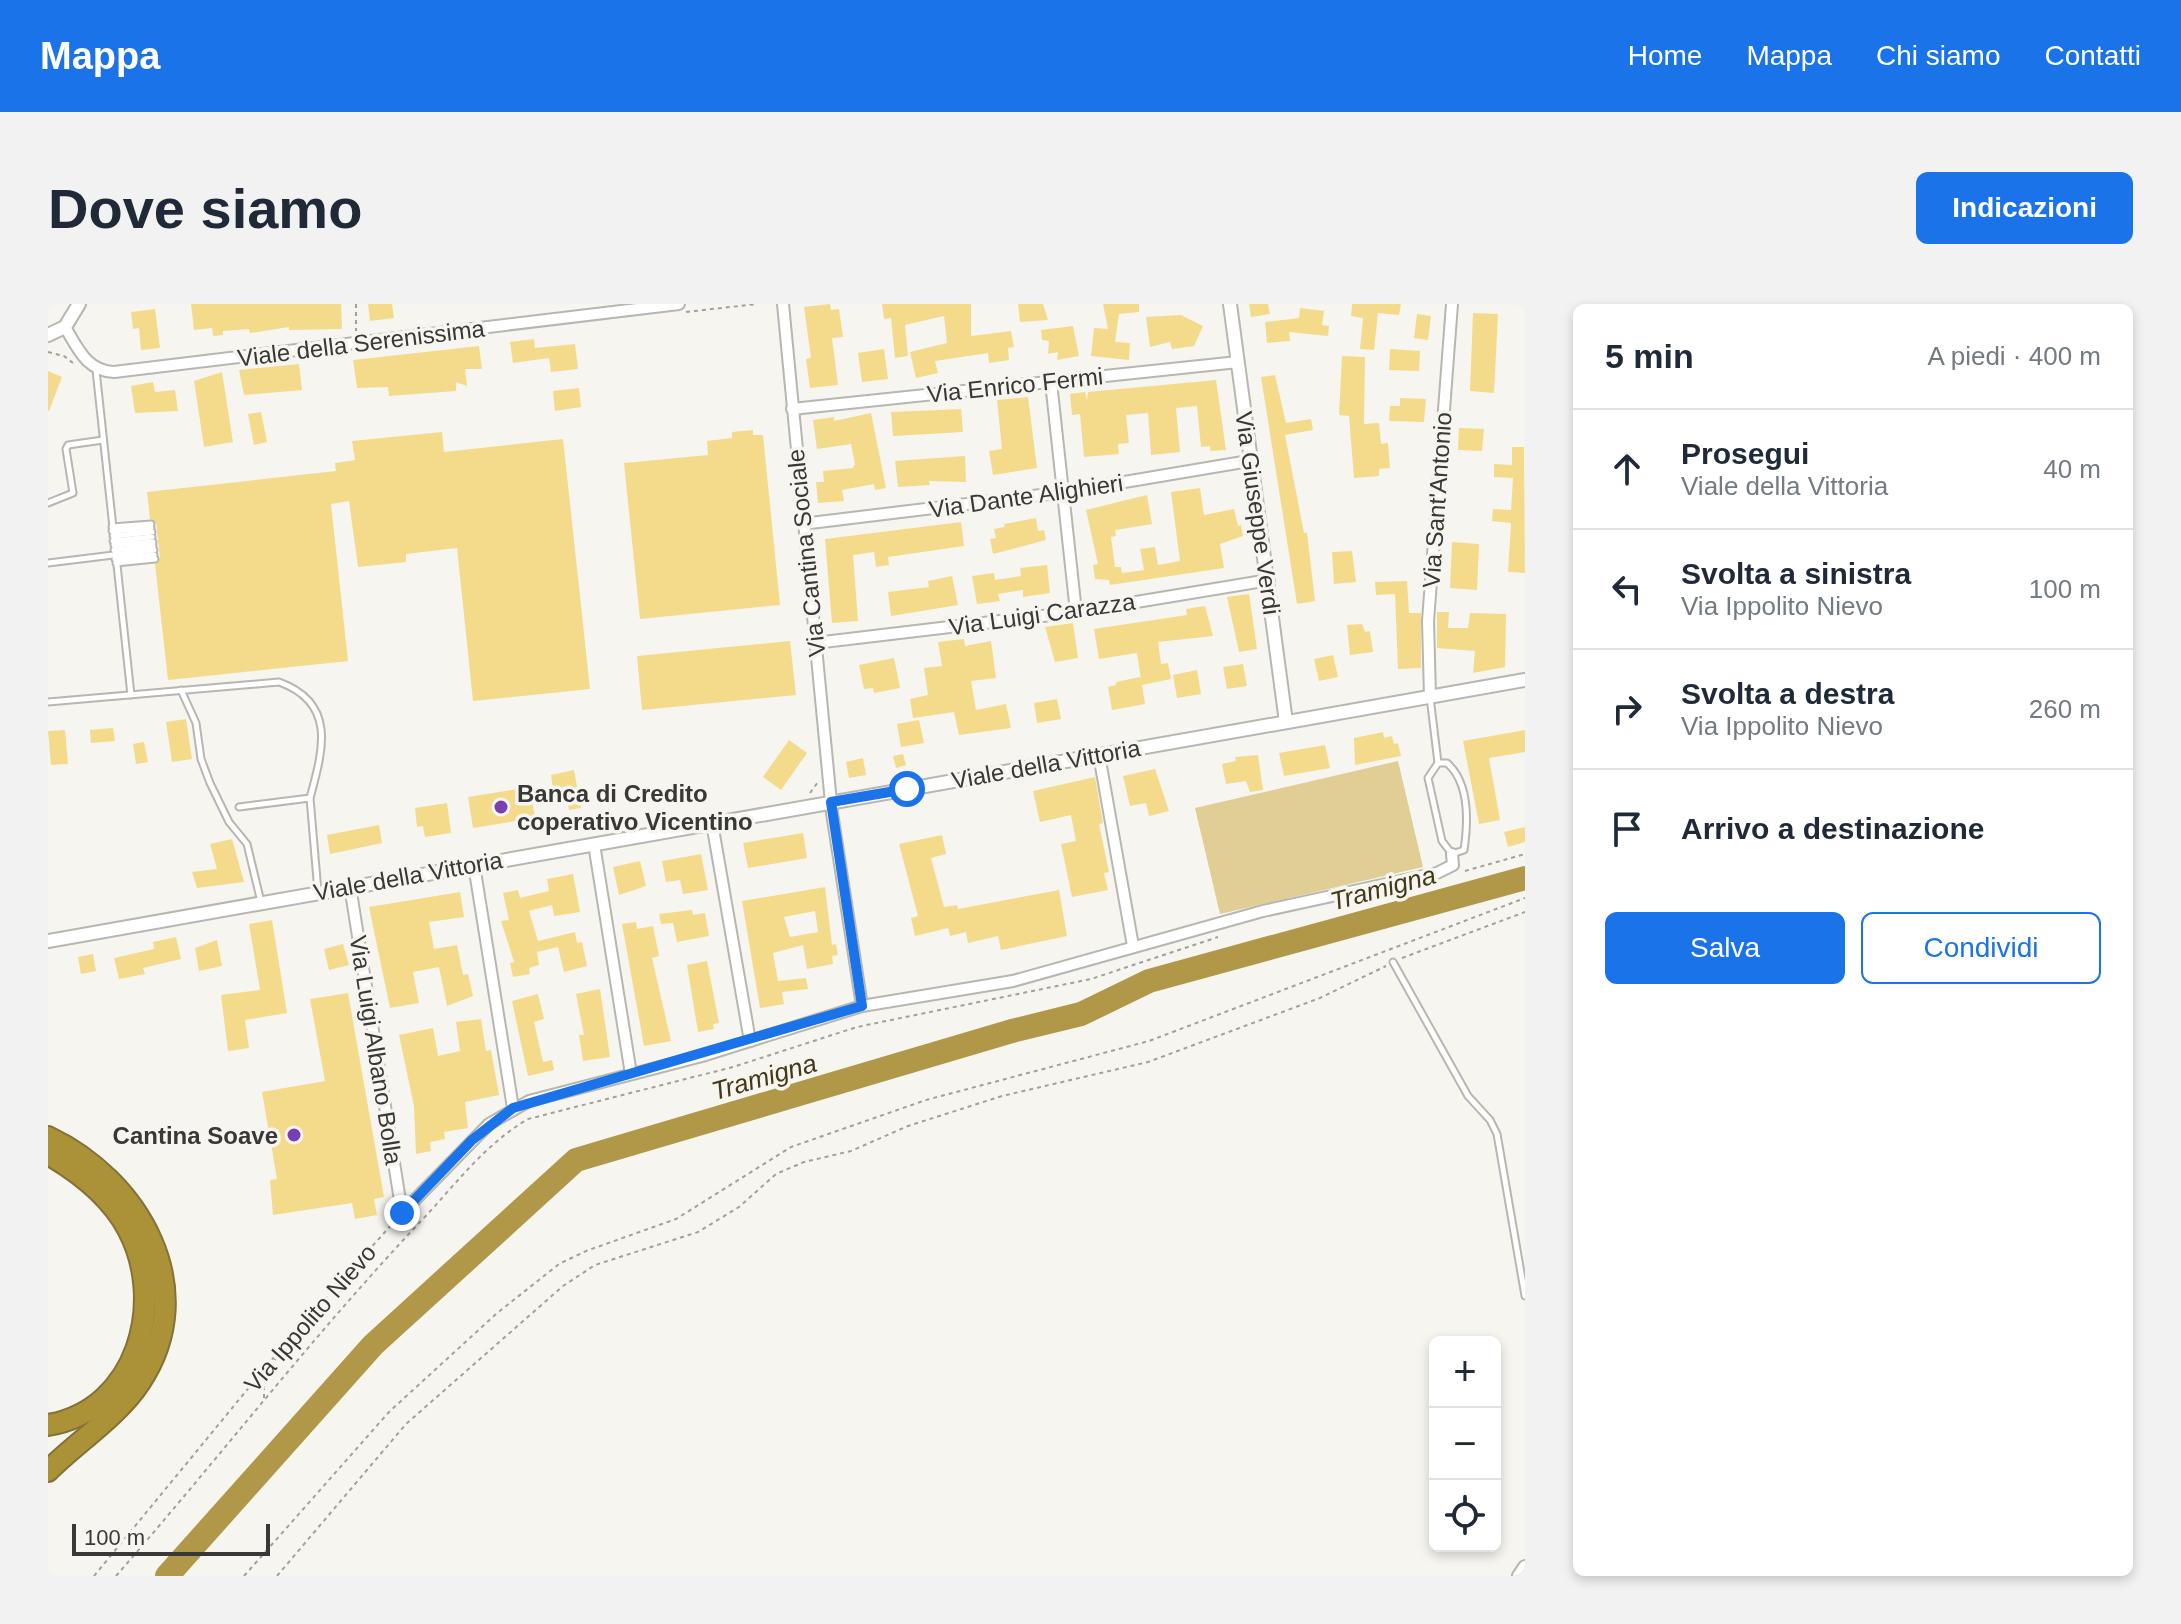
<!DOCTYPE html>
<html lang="it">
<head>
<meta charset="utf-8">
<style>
	:root { --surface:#fff; --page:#f2f2f3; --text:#1f2937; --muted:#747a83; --line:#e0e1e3; --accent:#1a73e8 }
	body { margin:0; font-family:Helvetica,sans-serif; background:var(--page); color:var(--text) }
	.controls { position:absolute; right:24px; bottom:24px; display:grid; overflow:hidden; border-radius:12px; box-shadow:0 4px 12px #0003 }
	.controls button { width:72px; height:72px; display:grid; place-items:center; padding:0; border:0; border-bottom:2px solid var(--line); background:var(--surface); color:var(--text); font:40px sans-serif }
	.scale { position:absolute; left:24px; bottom:20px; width:198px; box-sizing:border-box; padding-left:8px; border:4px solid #383836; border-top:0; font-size:22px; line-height:28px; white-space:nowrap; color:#383836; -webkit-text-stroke:6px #f7f5f0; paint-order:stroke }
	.stop { position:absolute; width:24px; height:24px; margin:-18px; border:6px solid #1a73e8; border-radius:50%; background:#fff }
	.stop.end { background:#1a73e8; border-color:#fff; box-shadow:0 2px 8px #0008 }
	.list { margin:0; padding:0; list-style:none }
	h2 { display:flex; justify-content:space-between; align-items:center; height:104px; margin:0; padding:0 32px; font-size:34px }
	h2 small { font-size:26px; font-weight:400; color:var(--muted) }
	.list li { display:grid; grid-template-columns:52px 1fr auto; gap:24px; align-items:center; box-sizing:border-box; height:120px; padding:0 32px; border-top:2px solid var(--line) }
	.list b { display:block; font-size:30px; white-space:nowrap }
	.list p { margin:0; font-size:26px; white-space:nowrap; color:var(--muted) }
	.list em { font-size:26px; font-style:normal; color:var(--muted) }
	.actions { display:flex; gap:16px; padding:24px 32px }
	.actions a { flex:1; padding:18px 0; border:2px solid var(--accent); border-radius:12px; text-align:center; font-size:28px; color:var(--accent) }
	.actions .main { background:var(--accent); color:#fff }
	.icon { flex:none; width:44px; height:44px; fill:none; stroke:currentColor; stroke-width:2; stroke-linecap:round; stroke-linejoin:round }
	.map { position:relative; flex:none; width:1477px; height:1272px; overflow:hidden; border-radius:12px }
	header { display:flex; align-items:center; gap:48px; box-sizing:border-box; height:112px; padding:0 40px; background:var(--accent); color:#fff }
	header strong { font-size:38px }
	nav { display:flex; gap:44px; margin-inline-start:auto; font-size:28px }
	.intro { display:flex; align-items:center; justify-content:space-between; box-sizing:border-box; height:192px; padding:0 48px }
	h1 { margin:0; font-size:56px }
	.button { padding:20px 36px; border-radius:12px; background:var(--accent); color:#fff; font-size:28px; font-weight:700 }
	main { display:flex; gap:48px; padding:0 48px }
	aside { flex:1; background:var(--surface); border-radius:12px; box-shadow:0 4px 12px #0003 }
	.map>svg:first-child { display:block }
	.green { fill:#e0ce94 }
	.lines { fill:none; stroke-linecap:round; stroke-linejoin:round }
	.river { stroke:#b09848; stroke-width:24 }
	.building { fill:#f4db8b; fill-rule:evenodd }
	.service-casing { stroke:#b7b6b1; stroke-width:9 }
	.minor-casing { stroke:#b7b6b1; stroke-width:14 }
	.tertiary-casing { stroke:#b7b6b1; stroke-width:16 }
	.motorway-casing { stroke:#837237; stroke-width:24 }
	.path { stroke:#a1a09c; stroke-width:2; stroke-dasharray:4 4; stroke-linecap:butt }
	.service { stroke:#fff; stroke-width:5 }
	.minor { stroke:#fff; stroke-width:10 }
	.tertiary { stroke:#fff; stroke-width:12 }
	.motorway { stroke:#ac9237; stroke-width:20 }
	.route { stroke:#1a73e8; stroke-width:10 }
	.poi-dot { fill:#783eb4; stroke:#f7f5f0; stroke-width:3 }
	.labels { text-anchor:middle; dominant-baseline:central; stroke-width:7; stroke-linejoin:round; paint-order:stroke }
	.street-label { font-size:24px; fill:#383836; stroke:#f7f5f0 }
	.poi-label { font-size:24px; font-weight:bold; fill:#383836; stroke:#f7f5f0; text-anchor:start }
	.water-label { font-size:26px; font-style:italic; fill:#443916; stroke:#f7f5f0 }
</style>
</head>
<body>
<header>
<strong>Mappa</strong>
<nav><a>Home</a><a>Mappa</a><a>Chi siamo</a><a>Contatti</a></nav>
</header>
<div class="intro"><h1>Dove siamo</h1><a class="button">Indicazioni</a></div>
<main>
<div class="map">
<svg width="1477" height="1272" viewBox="0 0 1477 1272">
	<rect width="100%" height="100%" fill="#f7f5f0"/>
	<polygon class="green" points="1350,457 1375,563 1172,610 1147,504"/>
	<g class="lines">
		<polyline class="river" points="119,1272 325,1041 528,856 964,727 1033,710 1101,677 1477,574"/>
	</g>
	<g class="building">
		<polygon points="143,0 293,0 294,25 241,26 241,23 202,29 201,25 175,27 175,31 165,32 164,24 146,26"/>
		<polygon points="320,0 344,0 346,14 322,17"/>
		<polygon points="782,0 783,6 791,5 795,33 784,34 790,81 762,84 758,55 763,54 756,3"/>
		<polygon points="834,0 923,0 923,32 963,27 966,43 960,44 961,56 941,59 940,49 887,57 890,69 868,74 862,48 899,39 896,12 857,21 860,52 847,54 843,14 836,15"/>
		<polygon points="970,0 995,0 1000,16 972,18"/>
		<polygon points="1055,0 1091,0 1091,8 1071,10 1067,38 1082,39 1081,56 1043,52 1046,24 1060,25"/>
		<polygon points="1201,0 1220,0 1222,10 1203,13"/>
		<polygon points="1304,0 1353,0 1351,11 1330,9 1326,46 1312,45 1315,14 1303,12"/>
		<polygon points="1252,4 1276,7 1274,21 1281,22 1280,32 1241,28 1242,37 1219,39 1217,18 1251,14"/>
		<polygon points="107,5 112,44 93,46 91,24 85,25 83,8"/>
		<polygon points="1425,9 1450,10 1446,89 1422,87"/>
		<polygon points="1369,10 1383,12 1380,36 1366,34"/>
		<polygon points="1133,11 1155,22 1146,42 1124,45 1122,38 1102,43 1098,13"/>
		<polygon points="1025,22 1031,52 1009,56 1010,48 1000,50 1001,37 994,36 993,26"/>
		<polygon points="486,35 487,44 527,40 530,65 503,68 501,54 465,59 462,38"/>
		<polygon points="431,42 434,65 417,65 419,82 408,78 408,87 341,92 340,83 309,84 305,56"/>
		<polygon points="836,45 840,75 814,78 810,49"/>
		<polygon points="1342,45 1372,47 1371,67 1341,66"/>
		<polygon points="1294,52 1317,53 1316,120 1331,119 1333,140 1340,139 1342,164 1331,165 1331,172 1306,174 1301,112 1291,111"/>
		<polygon points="251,60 254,86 196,91 191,66"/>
		<polygon points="0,67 14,73 1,107 0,106"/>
		<polygon points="174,68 185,138 156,143 146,77"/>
		<polygon points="1227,71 1238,119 1263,115 1265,126 1237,131 1256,229 1259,229 1267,297 1249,300 1213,73"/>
		<polygon points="1168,76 1178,146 1162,147 1162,142 1153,143 1149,102 1128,104 1132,148 1103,151 1100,109 1078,111 1081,139 1070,140 1071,150 1036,153 1032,110 1024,111 1022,90 1037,88 1039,96 1040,88"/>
		<polygon points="105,78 107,88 127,86 130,107 87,109 83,82"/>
		<polygon points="531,84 533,103 507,107 505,87"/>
		<polygon points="980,93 989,164 945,171 941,147 954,145 949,96"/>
		<polygon points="1352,94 1378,95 1376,118 1341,117 1342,102 1352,102"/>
		<polygon points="913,105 915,128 845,132 843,108"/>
		<polygon points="213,108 219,138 206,141 200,110"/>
		<polygon points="823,109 838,184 827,186 826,180 794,186 796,197 770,199 768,178 776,178 775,167 805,164 807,160 803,140 769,145 765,116 786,113 786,117"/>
		<polygon points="1411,124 1436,125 1434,147 1410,146"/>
		<polygon points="705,126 705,131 715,131 732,301 592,315 576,159 660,151 659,137 684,134 684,128"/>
		<polygon points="394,128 396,148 515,135 542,385 425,397 409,244 358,250 358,258 310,263 301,197 283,200 300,357 120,376 107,260 112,254 108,219 102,215 99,188 288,167 287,159 307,156 304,137"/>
		<polygon points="1464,143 1476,143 1477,269 1460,268 1463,219 1444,217 1445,205 1463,206 1465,174 1446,173 1446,160 1464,161"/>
		<polygon points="917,152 918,178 881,177 882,181 850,183 847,157"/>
		<polygon points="1152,184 1156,211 1186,205 1190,222 1193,221 1195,232 1172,240 1176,264 1062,281 1061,276 1047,275 1045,261 1050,260 1038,206 1099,191 1104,220 1067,226 1068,232 1063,233 1067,263 1073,263 1074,269 1096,266 1092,245 1107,243 1110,261 1132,257 1123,188"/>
		<polygon points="988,214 990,227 996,226 998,236 945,250 942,235 948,234 946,225 957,223 956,220"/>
		<polygon points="913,218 916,242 840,253 841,261 828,263 826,248 805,251 810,317 784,319 777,235"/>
		<polygon points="1404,238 1431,240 1429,286 1402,284"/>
		<polygon points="1304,247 1308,278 1286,280 1284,248"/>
		<polygon points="999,261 1002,289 975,293 975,286 950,290 952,297 929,300 924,272 946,269 947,276 973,272 972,264"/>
		<polygon points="904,272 910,301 843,312 840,288 881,283 880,277"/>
		<polygon points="1359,277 1361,309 1373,309 1373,364 1350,365 1347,290 1328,291 1327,278"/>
		<polygon points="1201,290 1209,345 1191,348 1179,293"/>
		<polygon points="1157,302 1165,332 1110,338 1113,360 1120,359 1123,375 1094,381 1097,400 1064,406 1060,383 1068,381 1068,378 1092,373 1093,376 1089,349 1051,355 1046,325 1139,311 1138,305"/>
		<polygon points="1389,308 1401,308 1400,324 1420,324 1422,309 1458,310 1457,363 1425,369 1427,347 1389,344"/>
		<polygon points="1025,319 1030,354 1007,358 997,323"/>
		<polygon points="1314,320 1317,328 1322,327 1325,348 1302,351 1299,321"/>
		<polygon points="916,335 917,342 943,337 948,374 923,377 928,406 958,400 963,424 911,431 906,408 865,414 862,395 880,391 876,364 894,362 890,338"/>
		<polygon points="742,337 748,391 594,406 589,352"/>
		<polygon points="1285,351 1290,373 1271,377 1266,355"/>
		<polygon points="846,354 852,384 826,389 825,384 816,385 811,361"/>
		<polygon points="1195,360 1199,382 1179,385 1175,363"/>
		<polygon points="1149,366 1153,390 1129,394 1125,371"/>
		<polygon points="1009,395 1013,415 989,419 986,399"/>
		<polygon points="138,415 144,455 124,458 118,418"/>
		<polygon points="871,416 876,439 853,443 849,420"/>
		<polygon points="65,424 67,437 43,439 42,426"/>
		<polygon points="17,426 20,460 3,461 0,427"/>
		<polygon points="1477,426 1477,448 1441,454 1452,516 1431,520 1415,437"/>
		<polygon points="1335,428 1336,434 1344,432 1346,440 1350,439 1353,452 1307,461 1306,434"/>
		<polygon points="741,436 759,449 733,486 715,473"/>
		<polygon points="96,438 100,458 88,460 85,440"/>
		<polygon points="1277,441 1282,464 1236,472 1231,449"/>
		<polygon points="855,450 858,461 848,464 845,452"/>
		<polygon points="1210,451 1215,486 1202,488 1198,477 1178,480 1174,460 1188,457 1187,453"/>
		<polygon points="815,454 818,471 801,474 798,458"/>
		<polygon points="1107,465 1121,507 1101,512 1098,499 1082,502 1075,472"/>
		<polygon points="526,466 533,504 521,506 517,483 505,485 503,471"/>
		<polygon points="1047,473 1055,519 1051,520 1061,568 1056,569 1060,586 1024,593 1013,540 1028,537 1023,511 992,518 985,487"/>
		<polygon points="482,483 487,514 425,524 420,493"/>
		<polygon points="399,499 403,529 377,533 375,522 369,523 367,504"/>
		<polygon points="331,521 334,539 282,550 279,531"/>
		<polygon points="1477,523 1477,538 1460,543 1456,528"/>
		<polygon points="755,529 759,554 700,564 695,539"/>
		<polygon points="894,531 898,550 883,554 896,603 909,601 910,605 1011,586 1019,632 953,646 950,632 920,639 918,628 902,632 900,624 867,632 863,614 870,612 851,540"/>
		<polygon points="184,535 196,578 149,584 144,568 169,565 162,540"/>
		<polygon points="653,550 660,586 635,590 632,576 618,578 614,557"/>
		<polygon points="592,557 598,582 571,591 565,563"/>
		<polygon points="525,570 532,608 506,612 504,601 481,607 490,637 527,628 529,639 534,638 539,662 516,668 510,643 489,648 491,661 481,664 482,670 465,673 462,659 466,658 453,617 461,616 455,589 470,586 472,594 501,587 499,575"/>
		<path d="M 777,583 L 784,641 L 788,640 L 790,651 L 784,652 L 785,660 L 759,665 L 755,641 L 725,649 L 730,677 L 758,674 L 760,685 L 734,688 L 736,700 L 712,704 L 694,597 ZM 767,607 L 770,628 L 742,633 L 736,613 Z"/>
		<polygon points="412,588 416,613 381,618 386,645 409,641 415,671 420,670 425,692 399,702 391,663 365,668 371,699 342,704 321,603"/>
		<polygon points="644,606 645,611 657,609 661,632 629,638 625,619 613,620 611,610"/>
		<polygon points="224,616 239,709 197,716 201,744 180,747 173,691 212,686 201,620"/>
		<polygon points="588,618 589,625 605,622 611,652 604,654 623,737 596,742 574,620"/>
		<polygon points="128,633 133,655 95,664 97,670 71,675 66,654 106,645 105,638"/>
		<polygon points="169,636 174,662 151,667 147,644"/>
		<polygon points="295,640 301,661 281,666 276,645"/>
		<polygon points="45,650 48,667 33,670 30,653"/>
		<polygon points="659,657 671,719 665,720 666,725 650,728 639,661"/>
		<polygon points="552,685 562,753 535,757 531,731 536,731 528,690"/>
		<polygon points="300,689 336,893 326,895 329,911 307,915 304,899 225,911 222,876 229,875 214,788 277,777 262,695"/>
		<polygon points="490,690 496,715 486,718 495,758 504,756 506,766 480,772 464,697"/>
		<polygon points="433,715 438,747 443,746 451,791 417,798 420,824 396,828 397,835 382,838 383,847 368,850 366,802 351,731 385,724 390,752 412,747 408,718"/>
	</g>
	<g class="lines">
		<g class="service-casing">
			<g id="service">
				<polyline points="48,66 83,391"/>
				<polyline points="0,199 25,189 18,145 20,141 55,136"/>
				<polyline points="64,223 103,220"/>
				<polyline points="64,227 103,224"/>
				<polyline points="65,232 104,228"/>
				<polyline points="65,237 104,233"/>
				<polyline points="66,241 105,238"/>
				<polyline points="66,246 105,242"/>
				<polyline points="67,255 106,251"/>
				<polyline points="0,259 106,246"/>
				<polyline points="68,259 107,255"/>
				<polyline points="133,386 148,419 153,455 162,479 181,518 199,540 213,598"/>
				<polyline points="1382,393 1390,459"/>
				<path d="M 0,398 L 231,378 C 289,399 275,446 262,494 L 191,503"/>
				<path d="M 1390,459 L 1399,459 C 1422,479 1420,519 1416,546 L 1404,550 L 1394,537 L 1380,474 Z"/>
				<polyline points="262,494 270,588"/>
				<polyline points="1345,658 1420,792 1442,816 1449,830 1477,992"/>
			</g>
		</g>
		<g class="minor-casing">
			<g id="minor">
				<polyline points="735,0 784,509 814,702"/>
				<path d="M 17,23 C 30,45 39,67 66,68 L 631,0"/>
				<polyline points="1003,78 1028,308"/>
				<polyline points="744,105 1190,58"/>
				<polyline points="754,220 1017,188 1201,157"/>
				<polyline points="767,339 1028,308 1221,276"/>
				<polyline points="1382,392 1380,317 1404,0"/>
				<polyline points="1051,451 1085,642"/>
				<polyline points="664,519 702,737"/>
				<polyline points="546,540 583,770"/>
				<polyline points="426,561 465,804"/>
				<polyline points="302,582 354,909"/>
				<polyline points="354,909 441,820 481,797 654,752 814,702 965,677 1215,607 1389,569 1405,561 1404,550"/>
			</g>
		</g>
		<g class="tertiary-casing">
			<g id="tertiary">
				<polyline points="1182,0 1238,418"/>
				<polyline points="0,31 17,23 31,0"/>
				<polyline points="0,637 1477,376"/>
				<polyline points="1471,1272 1477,1263"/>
			</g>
		</g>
		<g class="motorway-casing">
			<g id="motorway">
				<path d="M 0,833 C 91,876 154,985 92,1078 C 70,1112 29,1138 0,1167"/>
				<path d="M 0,850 C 31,868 63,893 80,925 C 119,998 90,1106 0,1121"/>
			</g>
		</g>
		<g class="path">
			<polyline points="308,0 308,27"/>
			<polyline points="638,8 709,0"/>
			<polyline points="0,48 16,52 25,59"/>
			<polyline points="762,489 770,478"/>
			<polyline points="1417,567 1477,550"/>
			<polyline points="1354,654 1477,608"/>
			<polyline points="216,1094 216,1081 229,1051"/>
			<polyline points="46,1272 231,1047 345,919"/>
			<path d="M 68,1272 C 171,1154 267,1029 374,916 C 408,880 436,841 480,815 L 685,763 L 809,723 L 1043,675 L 1170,633"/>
			<polyline points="196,1272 341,1108 448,1010 511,960 538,947 628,915 743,843 878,796 1101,737 1477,594"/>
			<polyline points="229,1272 358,1120 515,982 547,961 650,928 691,903 728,870 756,858 803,847 860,822 954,792 1100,758 1272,694 1338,662"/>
		</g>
		<use href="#service" class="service"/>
		<use href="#minor" class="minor"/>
		<use href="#tertiary" class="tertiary"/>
		<use href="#motorway" class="motorway"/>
	</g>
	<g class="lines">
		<polyline class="route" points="354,909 424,836 465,804 814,702 783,498 859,485"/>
	</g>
	<g class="poi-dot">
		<circle cx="453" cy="503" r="8"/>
		<circle cx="246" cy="831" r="8"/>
	</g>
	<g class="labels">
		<g class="street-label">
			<text transform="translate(313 39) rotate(-7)">Viale della Serenissima</text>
			<text transform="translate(967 81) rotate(-6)">Via Enrico Fermi</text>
			<text transform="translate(978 192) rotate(-8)">Via Dante Alighieri</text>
			<text transform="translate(1389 196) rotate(-86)">Via Sant'Antonio</text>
			<text transform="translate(1210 209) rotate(82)">Via Giuseppe Verdi</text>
			<text transform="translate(758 249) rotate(-96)">Via Cantina Sociale</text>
			<text transform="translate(994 310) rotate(-8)">Via Luigi Carazza</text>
			<text transform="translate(998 460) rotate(-10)">Viale della Vittoria</text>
			<text transform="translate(360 572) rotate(-10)">Viale della Vittoria</text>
			<text transform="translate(328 746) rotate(81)">Via Luigi Albano Bolla</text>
			<text transform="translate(262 1014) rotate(-49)">Via Ippolito Nievo</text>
		</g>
		<g class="poi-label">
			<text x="469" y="489">Banca di Credito<tspan x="469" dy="28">coperativo Vicentino</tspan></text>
			<text x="230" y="831" text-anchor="end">Cantina Soave</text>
		</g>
		<g class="water-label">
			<text transform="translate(1335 584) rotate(-15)">Tramigna</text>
			<text transform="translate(716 773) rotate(-16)">Tramigna</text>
		</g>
	</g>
</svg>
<div class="controls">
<button>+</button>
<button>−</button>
<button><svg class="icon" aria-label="locate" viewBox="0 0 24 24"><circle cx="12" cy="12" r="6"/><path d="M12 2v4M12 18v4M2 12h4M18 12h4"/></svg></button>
</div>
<div class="scale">100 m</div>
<div class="stop" style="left:859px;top:485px"></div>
<div class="stop end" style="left:354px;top:909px"></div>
</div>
<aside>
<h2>5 min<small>A piedi · 400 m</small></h2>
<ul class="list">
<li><svg class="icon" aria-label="ahead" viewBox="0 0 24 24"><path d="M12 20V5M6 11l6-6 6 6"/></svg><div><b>Prosegui</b><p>Viale della Vittoria</p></div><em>40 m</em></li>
<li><svg class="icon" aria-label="left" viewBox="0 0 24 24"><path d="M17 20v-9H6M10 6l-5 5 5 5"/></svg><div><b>Svolta a sinistra</b><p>Via Ippolito Nievo</p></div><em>100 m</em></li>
<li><svg class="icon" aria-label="right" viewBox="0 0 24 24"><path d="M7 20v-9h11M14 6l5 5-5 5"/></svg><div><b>Svolta a destra</b><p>Via Ippolito Nievo</p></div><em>260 m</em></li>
<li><svg class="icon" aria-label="arrive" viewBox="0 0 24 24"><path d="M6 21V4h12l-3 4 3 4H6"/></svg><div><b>Arrivo a destinazione</b></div></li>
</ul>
<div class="actions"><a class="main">Salva</a><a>Condividi</a></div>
</aside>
</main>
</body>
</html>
